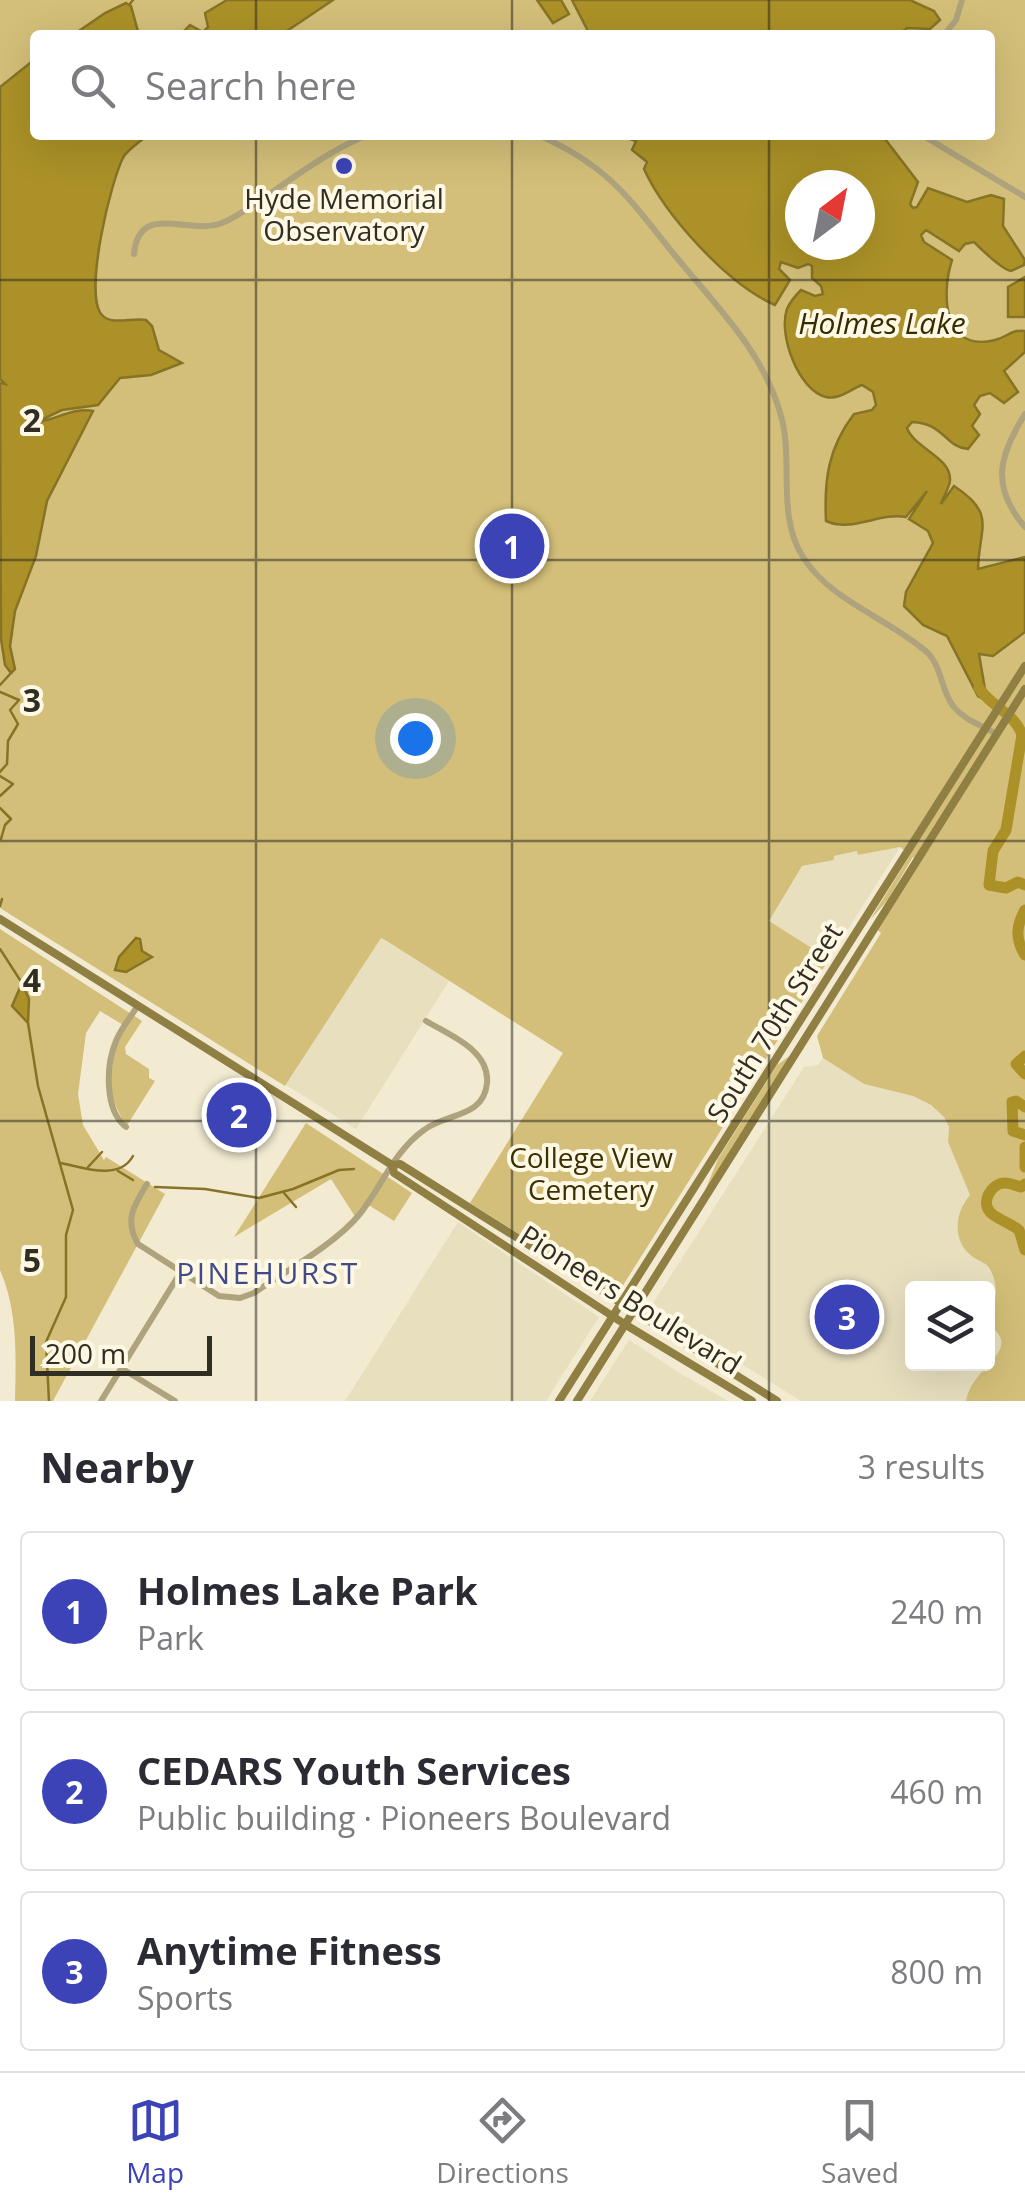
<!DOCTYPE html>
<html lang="en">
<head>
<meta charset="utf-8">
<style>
	:root { --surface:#fff; --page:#f2f2f3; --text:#2b2b33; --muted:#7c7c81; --line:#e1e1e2; --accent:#3c43b7 }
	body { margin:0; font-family:"Open Sans",sans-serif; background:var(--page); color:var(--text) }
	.controls { position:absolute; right:30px; bottom:30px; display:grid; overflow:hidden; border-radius:10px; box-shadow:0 10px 40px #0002 }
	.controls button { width:90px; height:90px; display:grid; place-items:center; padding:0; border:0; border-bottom:2px solid var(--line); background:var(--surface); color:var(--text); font:50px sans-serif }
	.compass { position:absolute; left:785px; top:170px; width:90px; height:90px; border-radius:50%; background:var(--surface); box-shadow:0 10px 40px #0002; rotate:32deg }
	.scale { position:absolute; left:30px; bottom:25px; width:182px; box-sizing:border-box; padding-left:10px; border:5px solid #302d23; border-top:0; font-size:28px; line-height:35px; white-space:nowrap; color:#302d23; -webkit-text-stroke:8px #fef8e4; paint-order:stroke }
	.you { position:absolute; left:415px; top:738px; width:35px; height:35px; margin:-25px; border:8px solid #fff; border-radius:50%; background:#1a73e8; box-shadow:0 0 0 15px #1a73e833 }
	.badge { display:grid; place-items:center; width:65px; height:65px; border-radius:50%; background:var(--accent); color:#fff; font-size:32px; font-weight:700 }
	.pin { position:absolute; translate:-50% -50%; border:5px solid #fff; box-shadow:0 2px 10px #0006 }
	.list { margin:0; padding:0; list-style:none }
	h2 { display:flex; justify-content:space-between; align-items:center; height:130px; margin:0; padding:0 40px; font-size:42px }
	h2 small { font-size:32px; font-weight:400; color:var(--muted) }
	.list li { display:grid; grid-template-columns:65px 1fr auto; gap:30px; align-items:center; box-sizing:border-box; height:160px; margin:0 20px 20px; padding:0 20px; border:2px solid var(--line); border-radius:10px }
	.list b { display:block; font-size:38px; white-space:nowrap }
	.list p { margin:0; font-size:32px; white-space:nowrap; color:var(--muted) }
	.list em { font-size:32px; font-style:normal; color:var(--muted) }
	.icon { flex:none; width:55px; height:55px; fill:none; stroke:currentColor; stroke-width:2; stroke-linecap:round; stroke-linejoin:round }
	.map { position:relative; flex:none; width:1025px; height:1401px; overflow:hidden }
	.search { position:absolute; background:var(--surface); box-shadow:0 10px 40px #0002; left:30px; right:30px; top:30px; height:110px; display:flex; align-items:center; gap:25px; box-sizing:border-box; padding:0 35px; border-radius:10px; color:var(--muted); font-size:38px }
	.sheet { height:670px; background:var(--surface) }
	nav { display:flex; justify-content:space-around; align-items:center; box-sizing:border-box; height:140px; border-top:2px solid var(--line); background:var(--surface); font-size:28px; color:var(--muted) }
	nav a { display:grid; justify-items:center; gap:5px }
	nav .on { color:var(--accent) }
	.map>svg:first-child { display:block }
	.built { fill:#e8dfbf; fill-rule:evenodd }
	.green { fill:#d3bf79; fill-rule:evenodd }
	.water { fill:#ab9127; stroke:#867326; stroke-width:2.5; fill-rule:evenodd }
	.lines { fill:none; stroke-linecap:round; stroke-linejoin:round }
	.stream { stroke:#867326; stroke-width:2.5 }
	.river { stroke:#ab9127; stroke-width:11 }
	.street { stroke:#aea37c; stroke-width:6 }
	.secondary { stroke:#907f43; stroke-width:8 }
	.grid { fill:none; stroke:#302d23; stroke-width:2.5; stroke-opacity:0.55 }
	.poi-dot { fill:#3c43b7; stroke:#fef8e4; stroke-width:4 }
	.labels { text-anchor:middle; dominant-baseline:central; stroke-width:8; stroke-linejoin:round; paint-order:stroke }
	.poi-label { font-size:28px; fill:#302d23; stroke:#fef8e4 }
	.street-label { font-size:28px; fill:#302d23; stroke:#fef8e4 }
	.park-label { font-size:28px; fill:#3b3003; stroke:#fef8e4 }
	.water-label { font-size:30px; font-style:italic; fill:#372c00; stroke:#fef8e4 }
	.neighbourhood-label { font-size:30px; letter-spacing:2.5px; fill:#414b88; stroke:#fef8e4 }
	.grid-label { font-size:32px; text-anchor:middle; font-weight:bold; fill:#302d23; stroke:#fef8e4; stroke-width:8; stroke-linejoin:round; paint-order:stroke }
</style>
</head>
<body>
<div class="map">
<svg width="1025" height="1401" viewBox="0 0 1025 1401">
	<rect width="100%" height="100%" fill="#f2ebd2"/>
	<g class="built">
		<polygon points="900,847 829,959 768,921 802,866 833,860 833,856 858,851 859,855"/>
		<polygon points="381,938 449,981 356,1129 286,1085"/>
		<path d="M 823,1058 L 864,1084 L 913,1096 L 931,1105 L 944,1117 L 949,1127 L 948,1142 L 970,1195 L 963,1203 L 974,1258 L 990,1266 L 996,1285 L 989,1325 L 1006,1332 L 1012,1338 L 1012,1345 L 1001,1362 L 977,1378 L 966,1401 L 801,1401 L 654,1310 L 652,1305 L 804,1067 L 818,1065 ZM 912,1288 L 988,1288 L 988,1364 L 912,1364 Z"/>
		<polygon points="458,1222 599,1317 546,1401 345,1401"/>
		<polygon points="629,1340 683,1375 728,1401 590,1401"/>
	</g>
	<g class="green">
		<path d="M 0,0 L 1025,0 L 1025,1401 L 966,1401 C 972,1365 1025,1351 989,1325 C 994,1307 1000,1289 991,1271 C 988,1263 980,1262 973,1257 C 952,1242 954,1213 970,1195 L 948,1142 L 949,1127 L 944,1117 L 931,1105 L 913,1096 L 864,1084 L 823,1058 L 817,1036 L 881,933 L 876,928 L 917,859 L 913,857 L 887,901 L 870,920 L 910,855 L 900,847 L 858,855 L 857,851 L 834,856 L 834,860 L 802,866 L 769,921 L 829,959 L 620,1290 L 611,1292 L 470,1203 L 563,1053 L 385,940 L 381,938 L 285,1086 L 0,908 ZM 35,35 L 990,35 L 990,135 L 35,135 ZM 800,185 L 860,185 L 860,245 L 800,245 Z"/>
		<path d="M 0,929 L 142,1021 L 125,1047 L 126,1054 L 149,1069 L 149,1078 L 155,1081 L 126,1127 L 110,1094 L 114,1046 L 125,1026 L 100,1011 L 86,1033 L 78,1094 L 83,1125 L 104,1160 L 106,1157 L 165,1194 L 53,1401 L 15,1401 C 16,1357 18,1311 0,1270 Z"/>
		<polygon points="788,1057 790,1058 704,1193 718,1159 777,1065"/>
		<polygon points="306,1123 412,1193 394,1221 367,1204 356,1218 331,1179 234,1237"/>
	</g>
	<g class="water">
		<polygon points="227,0 333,0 281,35 180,35 190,25 203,32 208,27 205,13"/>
		<polygon points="537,0 561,0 569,14 553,23"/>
		<polygon points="572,0 910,0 934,11 940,20 930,29 907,28 898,35 590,35"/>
		<polygon points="126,3 131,6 139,35 73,35 105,13"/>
		<path d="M 35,59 L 35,135 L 147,135 C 140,142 130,148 124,156 C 111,179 83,295 102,315 C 112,326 133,317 146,320 L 152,326 L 159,350 L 182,363 L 151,375 L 120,378 L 98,405 L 62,410 L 43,419 L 26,421 C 46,427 70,406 93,411 L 47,501 L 36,556 L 15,611 L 10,646 L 15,669 L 11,673 L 5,665 L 1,639 L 0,383 L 5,384 L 0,379 L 0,87 Z"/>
		<path d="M 618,135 L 882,135 L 918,182 L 910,204 L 913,208 L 917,207 L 928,188 L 967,202 L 991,195 L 1004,199 L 1003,226 L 1025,260 L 1024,265 L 1011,271 C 1002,269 982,250 974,242 L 965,244 L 959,251 L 926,230 L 921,235 L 924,242 L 952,260 C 941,294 943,353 995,340 C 1008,337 1011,329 1025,331 L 1025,352 L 1004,371 L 1018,392 L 1004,403 L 990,393 L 980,396 L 974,405 L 980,414 L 972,426 L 979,435 L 968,449 C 945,447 944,423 912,422 L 907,428 C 914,448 951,457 950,480 C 950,487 943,497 941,504 L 954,486 C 997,514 979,527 978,569 L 1025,557 L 1025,632 L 993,656 L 979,654 L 987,701 L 978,696 L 947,636 L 923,625 L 904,606 L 906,592 L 933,543 L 928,531 L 909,519 L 927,491 L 906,517 C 879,512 853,533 826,521 C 824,480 828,448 854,414 L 872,410 L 876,405 L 873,392 L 862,385 C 851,389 839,400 826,397 C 798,390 778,334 787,309 C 790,302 796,295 801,290 L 815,296 L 823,294 L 821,286 L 812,278 L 812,266 L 808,264 L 798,268 L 781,262 L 779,269 L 790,280 L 775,305 C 727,284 665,215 644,169 L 647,162 L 632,150 L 636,141 ZM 800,185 L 860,185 L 860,245 L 800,245 Z"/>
		<polygon points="1025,277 1025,317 1008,317 1008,287"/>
		<polygon points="136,938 140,939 142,951 152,957 126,972 115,970 119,957"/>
		<polygon points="22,983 29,999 28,1023 12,1006"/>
	</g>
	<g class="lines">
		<g class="stream">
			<polyline points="129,5 133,0"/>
			<polyline points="0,685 11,673"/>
			<polyline points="0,692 19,700 10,710 18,724 8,741 7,764 0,772"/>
			<polyline points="0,776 13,784 0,796"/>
			<polyline points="0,808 11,819 5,825 1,839"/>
			<polyline points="0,906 2,899"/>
			<polyline points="0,949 22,983"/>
			<polyline points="28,1023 38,1086 73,1210 66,1235 66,1297 46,1342 49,1401"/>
			<path d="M 61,1163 C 84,1168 119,1181 133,1156"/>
			<polyline points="88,1167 102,1152"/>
			<polyline points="118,1171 133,1180"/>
			<polyline points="155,1187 205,1189 259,1198 293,1189 339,1170 354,1169"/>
			<polyline points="284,1193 296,1207"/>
		</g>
		<g class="river">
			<path d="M 979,688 C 991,707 1015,713 1022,735 L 1006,830 L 993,851 L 989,885 L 1006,888 L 1018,882 L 1025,885"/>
			<path d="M 1025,910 C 1016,926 1015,939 1025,955"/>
			<polyline points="1025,1056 1016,1064 1025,1074"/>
			<polyline points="1025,1107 1016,1101 1012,1102 1013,1131 1025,1135"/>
			<polyline points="1025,1147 1025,1167"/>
			<path d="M 1025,1184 L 1021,1187 C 1016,1186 1011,1183 1005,1183 C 991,1183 980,1203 991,1213 C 999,1220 1010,1223 1019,1230 L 1025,1250"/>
		</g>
		<g class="street">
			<polyline points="944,35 956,20 962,0"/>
			<path d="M 538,135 C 559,144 579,155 597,169 C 627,192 649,224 673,253 C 714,304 764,351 781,416 C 794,461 776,515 803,557 C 830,601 890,619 928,653 C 942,668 941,690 953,706 C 965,721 982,725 996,734"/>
			<polyline points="922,135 1025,197"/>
			<path d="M 134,254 C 139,201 189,236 222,223 C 238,217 253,204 268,195 C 300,173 331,150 367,135"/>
			<path d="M 1025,414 C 999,456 990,486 1025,527"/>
			<path d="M 126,1127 C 104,1110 106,1065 116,1041 C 121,1028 131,1017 138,1005"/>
			<path d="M 147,1184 C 134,1205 124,1220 138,1244 L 219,1296 L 240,1298 L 254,1293 C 286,1271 335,1244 359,1215 C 381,1188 394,1151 424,1130 C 446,1113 484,1118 487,1083 C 490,1050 449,1035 426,1021"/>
			<polyline points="121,1368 175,1401"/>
			<polyline points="101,1401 180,1273"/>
		</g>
		<g class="secondary">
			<polyline points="0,919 392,1165 400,1164 777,1401"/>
			<polyline points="392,1165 394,1173 626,1325 752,1401"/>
			<polyline points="559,1401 1025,666"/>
			<polyline points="577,1401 1025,689"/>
		</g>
	</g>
	<path class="grid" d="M 256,0 L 256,35M 512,0 L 512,35M 769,0 L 769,35M 256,135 L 256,1401M 512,135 L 512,1401M 769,135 L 769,1401M 0,280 L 1025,280M 0,560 L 1025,560M 0,841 L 1025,841M 0,1121 L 1025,1121"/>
	<circle class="poi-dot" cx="344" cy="166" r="10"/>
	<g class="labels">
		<g class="poi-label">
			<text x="344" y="198">Hyde Memorial<tspan x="344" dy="32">Observatory</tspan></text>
		</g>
		<g class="street-label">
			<text transform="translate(774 1022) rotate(-58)">South 70th Street</text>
			<text transform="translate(631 1299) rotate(32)">Pioneers Boulevard</text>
		</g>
		<g class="park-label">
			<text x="591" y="1157">College View<tspan x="591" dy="32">Cemetery</tspan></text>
		</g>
		<g class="water-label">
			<text x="882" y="322">Holmes Lake</text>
		</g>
		<g class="neighbourhood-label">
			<text x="268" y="1272">PINEHURST</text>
		</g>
	</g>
	<g class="grid-label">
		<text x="32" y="432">2</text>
		<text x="32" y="712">3</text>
		<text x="32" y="992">4</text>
		<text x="32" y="1272">5</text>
	</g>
</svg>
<div class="controls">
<button><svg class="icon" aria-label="layers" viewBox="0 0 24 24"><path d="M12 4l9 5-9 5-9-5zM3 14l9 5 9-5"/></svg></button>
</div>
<svg class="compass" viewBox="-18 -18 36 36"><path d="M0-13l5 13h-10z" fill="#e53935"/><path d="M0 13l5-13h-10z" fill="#7c7c81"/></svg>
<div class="scale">200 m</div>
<div class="you"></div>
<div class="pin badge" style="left:512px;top:546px">1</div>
<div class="pin badge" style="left:239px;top:1115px">2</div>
<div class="pin badge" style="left:847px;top:1317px">3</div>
<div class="search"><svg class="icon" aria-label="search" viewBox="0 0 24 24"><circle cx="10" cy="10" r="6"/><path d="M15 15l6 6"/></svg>Search here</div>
</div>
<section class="sheet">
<h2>Nearby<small>3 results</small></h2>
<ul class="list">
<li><span class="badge">1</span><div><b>Holmes Lake Park</b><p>Park</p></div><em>240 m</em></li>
<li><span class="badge">2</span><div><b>CEDARS Youth Services</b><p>Public building · Pioneers Boulevard</p></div><em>460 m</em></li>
<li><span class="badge">3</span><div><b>Anytime Fitness</b><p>Sports</p></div><em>800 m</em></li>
</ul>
</section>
<nav>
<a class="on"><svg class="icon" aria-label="map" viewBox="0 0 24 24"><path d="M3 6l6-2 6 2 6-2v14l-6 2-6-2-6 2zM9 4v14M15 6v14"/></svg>Map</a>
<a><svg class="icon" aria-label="directions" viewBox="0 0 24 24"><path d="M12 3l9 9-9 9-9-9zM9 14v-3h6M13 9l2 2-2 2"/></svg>Directions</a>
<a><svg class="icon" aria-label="saved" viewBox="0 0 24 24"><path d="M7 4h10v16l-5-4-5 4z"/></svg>Saved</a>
</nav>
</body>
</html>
